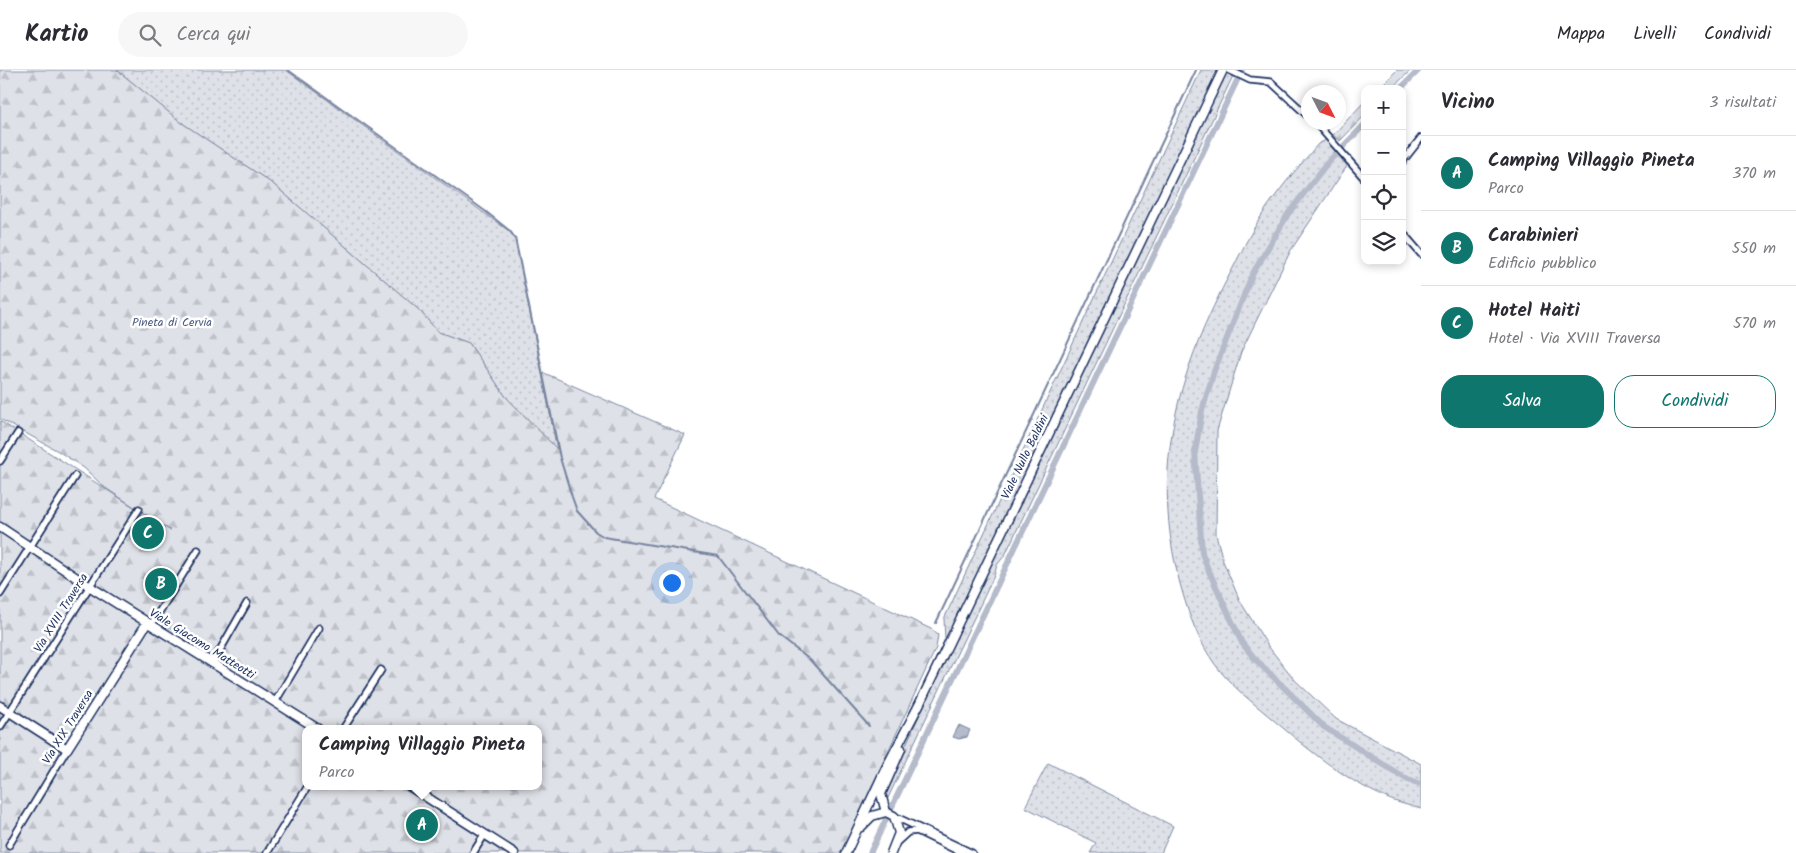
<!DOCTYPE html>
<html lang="it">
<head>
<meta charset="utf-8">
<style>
	:root { --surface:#fff; --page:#f7f7f7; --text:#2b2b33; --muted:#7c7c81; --line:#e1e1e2; --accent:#0f766e }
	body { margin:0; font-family:Kalam,sans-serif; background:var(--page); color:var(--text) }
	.controls { position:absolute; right:15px; top:15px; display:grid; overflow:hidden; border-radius:10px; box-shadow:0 2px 8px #0003 }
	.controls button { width:45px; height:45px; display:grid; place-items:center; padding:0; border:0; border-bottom:1px solid var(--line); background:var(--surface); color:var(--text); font:25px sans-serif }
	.compass { position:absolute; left:1301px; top:15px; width:45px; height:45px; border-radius:50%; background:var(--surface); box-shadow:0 2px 8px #0003; rotate:132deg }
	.you { position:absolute; left:671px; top:512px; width:18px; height:18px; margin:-12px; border:4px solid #fff; border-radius:50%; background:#1a73e8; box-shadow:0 0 0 8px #1a73e833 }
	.badge { display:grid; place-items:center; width:32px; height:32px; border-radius:50%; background:var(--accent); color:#fff; font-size:16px; font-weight:700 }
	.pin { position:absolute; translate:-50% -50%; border:2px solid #fff; box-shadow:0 1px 5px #0006 }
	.popup { position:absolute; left:302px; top:655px; width:240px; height:65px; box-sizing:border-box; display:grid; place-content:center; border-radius:10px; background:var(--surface); filter:drop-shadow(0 1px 4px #0005); font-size:16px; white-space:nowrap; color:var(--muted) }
	.popup b { font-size:19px; color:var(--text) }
	.popup::after { content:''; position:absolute; left:50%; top:100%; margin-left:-10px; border:10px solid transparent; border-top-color:var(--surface) }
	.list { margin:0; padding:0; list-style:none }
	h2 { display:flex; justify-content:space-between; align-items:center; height:65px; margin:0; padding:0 20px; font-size:21px }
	h2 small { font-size:16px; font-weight:400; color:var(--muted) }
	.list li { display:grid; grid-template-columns:32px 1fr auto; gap:15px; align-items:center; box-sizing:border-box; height:75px; padding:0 20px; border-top:1px solid var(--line) }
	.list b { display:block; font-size:19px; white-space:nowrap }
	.list p { margin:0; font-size:16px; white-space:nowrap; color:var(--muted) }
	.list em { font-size:16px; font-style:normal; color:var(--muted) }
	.actions { display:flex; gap:10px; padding:15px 20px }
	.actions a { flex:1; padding:11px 0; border:1px solid var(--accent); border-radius:20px; text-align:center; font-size:18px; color:var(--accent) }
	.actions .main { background:var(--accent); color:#fff }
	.icon { flex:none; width:28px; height:28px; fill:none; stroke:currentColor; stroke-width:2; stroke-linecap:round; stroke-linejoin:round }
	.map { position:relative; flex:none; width:1421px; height:783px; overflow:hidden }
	header { display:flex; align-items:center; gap:30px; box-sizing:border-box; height:70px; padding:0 25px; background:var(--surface); border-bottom:1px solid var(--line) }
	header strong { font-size:24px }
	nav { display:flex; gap:28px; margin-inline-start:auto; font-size:18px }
	.search { width:350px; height:45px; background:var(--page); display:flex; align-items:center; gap:12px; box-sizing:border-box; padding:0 18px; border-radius:28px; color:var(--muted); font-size:19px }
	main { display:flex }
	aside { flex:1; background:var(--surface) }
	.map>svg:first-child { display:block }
	.green { fill:url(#green-dots); stroke:#7c88a2 }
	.forest { fill:url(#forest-firs); stroke:#7c88a2; fill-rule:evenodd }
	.water { fill:url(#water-waves); stroke:#77839f }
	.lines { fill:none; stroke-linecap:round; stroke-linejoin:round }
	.stream { stroke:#77839f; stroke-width:2 }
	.canal { stroke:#b5bbca; stroke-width:6 }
	.street-casing { stroke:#1b2f5e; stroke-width:9 }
	.secondary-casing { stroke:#1b2f5e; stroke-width:11 }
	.street { stroke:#fff; stroke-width:5.5 }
	.secondary { stroke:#fff; stroke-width:8 }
	.labels { text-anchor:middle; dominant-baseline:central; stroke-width:5; stroke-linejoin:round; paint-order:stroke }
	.park-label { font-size:12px; fill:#4c5c80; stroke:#fff }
	.street-label { font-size:12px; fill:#1b2f5e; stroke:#fff }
</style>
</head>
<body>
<header>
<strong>Kartio</strong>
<div class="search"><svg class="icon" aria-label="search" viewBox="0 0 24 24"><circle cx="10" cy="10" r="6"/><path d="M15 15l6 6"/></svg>Cerca qui</div>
<nav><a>Mappa</a><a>Livelli</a><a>Condividi</a></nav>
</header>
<main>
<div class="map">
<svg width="1421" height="783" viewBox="0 0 1421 783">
	<defs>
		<pattern id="green-dots" width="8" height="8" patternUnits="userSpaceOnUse" patternTransform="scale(1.25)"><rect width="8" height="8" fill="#dee1e7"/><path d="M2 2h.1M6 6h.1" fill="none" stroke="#bec1c9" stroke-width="1.8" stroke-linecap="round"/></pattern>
		<pattern id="forest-firs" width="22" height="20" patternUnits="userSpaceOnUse" patternTransform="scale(1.25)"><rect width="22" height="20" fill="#dee1e7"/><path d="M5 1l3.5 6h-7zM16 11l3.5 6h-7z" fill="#bec1c9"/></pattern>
		<pattern id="water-waves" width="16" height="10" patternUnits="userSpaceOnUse" patternTransform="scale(1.25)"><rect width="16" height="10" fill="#b5bbca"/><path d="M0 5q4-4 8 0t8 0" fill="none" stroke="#9298a7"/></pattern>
	</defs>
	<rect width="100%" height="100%" fill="#fff"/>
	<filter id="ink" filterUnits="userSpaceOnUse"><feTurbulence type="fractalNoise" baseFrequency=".02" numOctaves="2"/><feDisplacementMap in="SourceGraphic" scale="10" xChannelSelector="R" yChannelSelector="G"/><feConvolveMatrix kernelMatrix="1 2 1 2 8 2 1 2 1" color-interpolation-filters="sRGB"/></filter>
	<g filter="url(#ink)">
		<g class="green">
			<polygon points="117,0 286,0 509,161 515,169 557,379 506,327 469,273 438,262 419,240 273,114 182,53"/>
			<polygon points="1201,0 1219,0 914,640 898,667 945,569 944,549"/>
			<polygon points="1230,2 1234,4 1232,8 1005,485 997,495 994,506 887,730 885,729 884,723 919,646 1224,4"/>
			<path d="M 1326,70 L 1347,96 L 1291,180 L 1241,282 L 1217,361 L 1216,464 L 1223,491 L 1240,531 L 1268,576 L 1295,610 L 1336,649 L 1421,694 L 1421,739 C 1408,735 1394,732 1382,726 C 1343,708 1309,680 1277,653 C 1255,634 1231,617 1214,593 C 1195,566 1185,534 1177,502 C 1151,392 1180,297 1232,200 C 1245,174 1258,148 1276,125 C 1289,107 1304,91 1318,74 Z"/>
			<polygon points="1048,693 1173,756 1161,783 1090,783 1096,773 1025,737"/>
		</g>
		<g class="forest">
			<path d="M 0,0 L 117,0 L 182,53 L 273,114 L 419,240 L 438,262 L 469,273 L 506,327 L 557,379 L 542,302 L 685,365 L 654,429 L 931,559 L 938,565 L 936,578 L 841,783 L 0,783 L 0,351 L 171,461 L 104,417 L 84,398 L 58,381 L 0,349 ZM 306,659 L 538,659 L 538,716 L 306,716 Z"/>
			<polygon points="1397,0 1411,0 1391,19 1378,19"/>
			<polygon points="1365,31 1365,45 1340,71 1333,65"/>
		</g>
		<polygon class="water" points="959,655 970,660 967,667 959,669 953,667"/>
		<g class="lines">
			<g class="stream">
				<polyline points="288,0 485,141 510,161 515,168 560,388 572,427 577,441 596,462 604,467 718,486 779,566 810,590 869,656"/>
				<polyline points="936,553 1196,0"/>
			</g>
			<g class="canal">
				<polyline points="1400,19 1419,0"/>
				<polyline points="1365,54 1328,92 1288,144 1252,205 1214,301 1202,341 1195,382 1202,483 1207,497 1242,573 1255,589 1324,657 1408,710 1421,714"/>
				<polyline points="870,783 1242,0"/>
			</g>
			<g class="street-casing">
				<g id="street">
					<polyline points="1229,0 1250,10 1271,12 1308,46"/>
					<polyline points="1315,52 1365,109"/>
					<polyline points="1402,92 1421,68"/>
					<polyline points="1402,162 1421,184"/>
					<polyline points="0,391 18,363"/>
					<polyline points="0,524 75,406"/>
					<polyline points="151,555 198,480"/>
					<polyline points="212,594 247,533"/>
					<polyline points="275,632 319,558"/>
					<polyline points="0,657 139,439"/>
					<polyline points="343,659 381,600"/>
					<polyline points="894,746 972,783"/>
					<polyline points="897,772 908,762 917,761 962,783"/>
					<polyline points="9,775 67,679"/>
					<polyline points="267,783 308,716"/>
					<polyline points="473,783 485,764"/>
				</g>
			</g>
			<g class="secondary-casing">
				<g id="secondary">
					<polyline points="0,457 89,516 318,659"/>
					<polyline points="0,636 67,679 147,553"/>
					<polyline points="409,716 514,783"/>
					<polyline points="861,757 872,746 886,742"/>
					<polyline points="846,783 886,698 920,633 1223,0"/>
					<polyline points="891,783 899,763 894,746 886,742 881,724 901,679"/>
				</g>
			</g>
			<use href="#street" class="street"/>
			<use href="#secondary" class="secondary"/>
		</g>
	</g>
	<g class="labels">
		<g class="park-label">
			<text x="172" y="252">Pineta di Cervia</text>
		</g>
		<g class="street-label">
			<text transform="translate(1025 387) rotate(-64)">Viale Nullo Baldini</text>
			<text transform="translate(61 543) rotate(-58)">Via XVIII Traversa</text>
			<text transform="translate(202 574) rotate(32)">Viale Giacomo Matteotti</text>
			<text transform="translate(68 657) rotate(-58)">Via XIX Traversa</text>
		</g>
	</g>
</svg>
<div class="controls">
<button>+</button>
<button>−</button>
<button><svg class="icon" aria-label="locate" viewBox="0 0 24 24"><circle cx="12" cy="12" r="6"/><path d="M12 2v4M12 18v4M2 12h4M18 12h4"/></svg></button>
<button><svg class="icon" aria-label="layers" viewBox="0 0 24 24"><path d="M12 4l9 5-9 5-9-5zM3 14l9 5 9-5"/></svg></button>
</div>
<svg class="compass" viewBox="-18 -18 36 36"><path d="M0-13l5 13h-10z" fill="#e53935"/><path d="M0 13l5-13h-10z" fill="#7c7c81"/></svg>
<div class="you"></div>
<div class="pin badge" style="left:422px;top:755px">A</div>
<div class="popup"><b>Camping Villaggio Pineta</b>Parco</div>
<div class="pin badge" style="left:161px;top:514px">B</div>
<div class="pin badge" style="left:148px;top:463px">C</div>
</div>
<aside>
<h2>Vicino<small>3 risultati</small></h2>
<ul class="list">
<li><span class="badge">A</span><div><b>Camping Villaggio Pineta</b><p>Parco</p></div><em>370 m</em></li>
<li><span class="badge">B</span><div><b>Carabinieri</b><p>Edificio pubblico</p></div><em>550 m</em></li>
<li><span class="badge">C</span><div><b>Hotel Haiti</b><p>Hotel · Via XVIII Traversa</p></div><em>570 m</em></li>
</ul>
<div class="actions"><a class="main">Salva</a><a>Condividi</a></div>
</aside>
</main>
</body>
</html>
